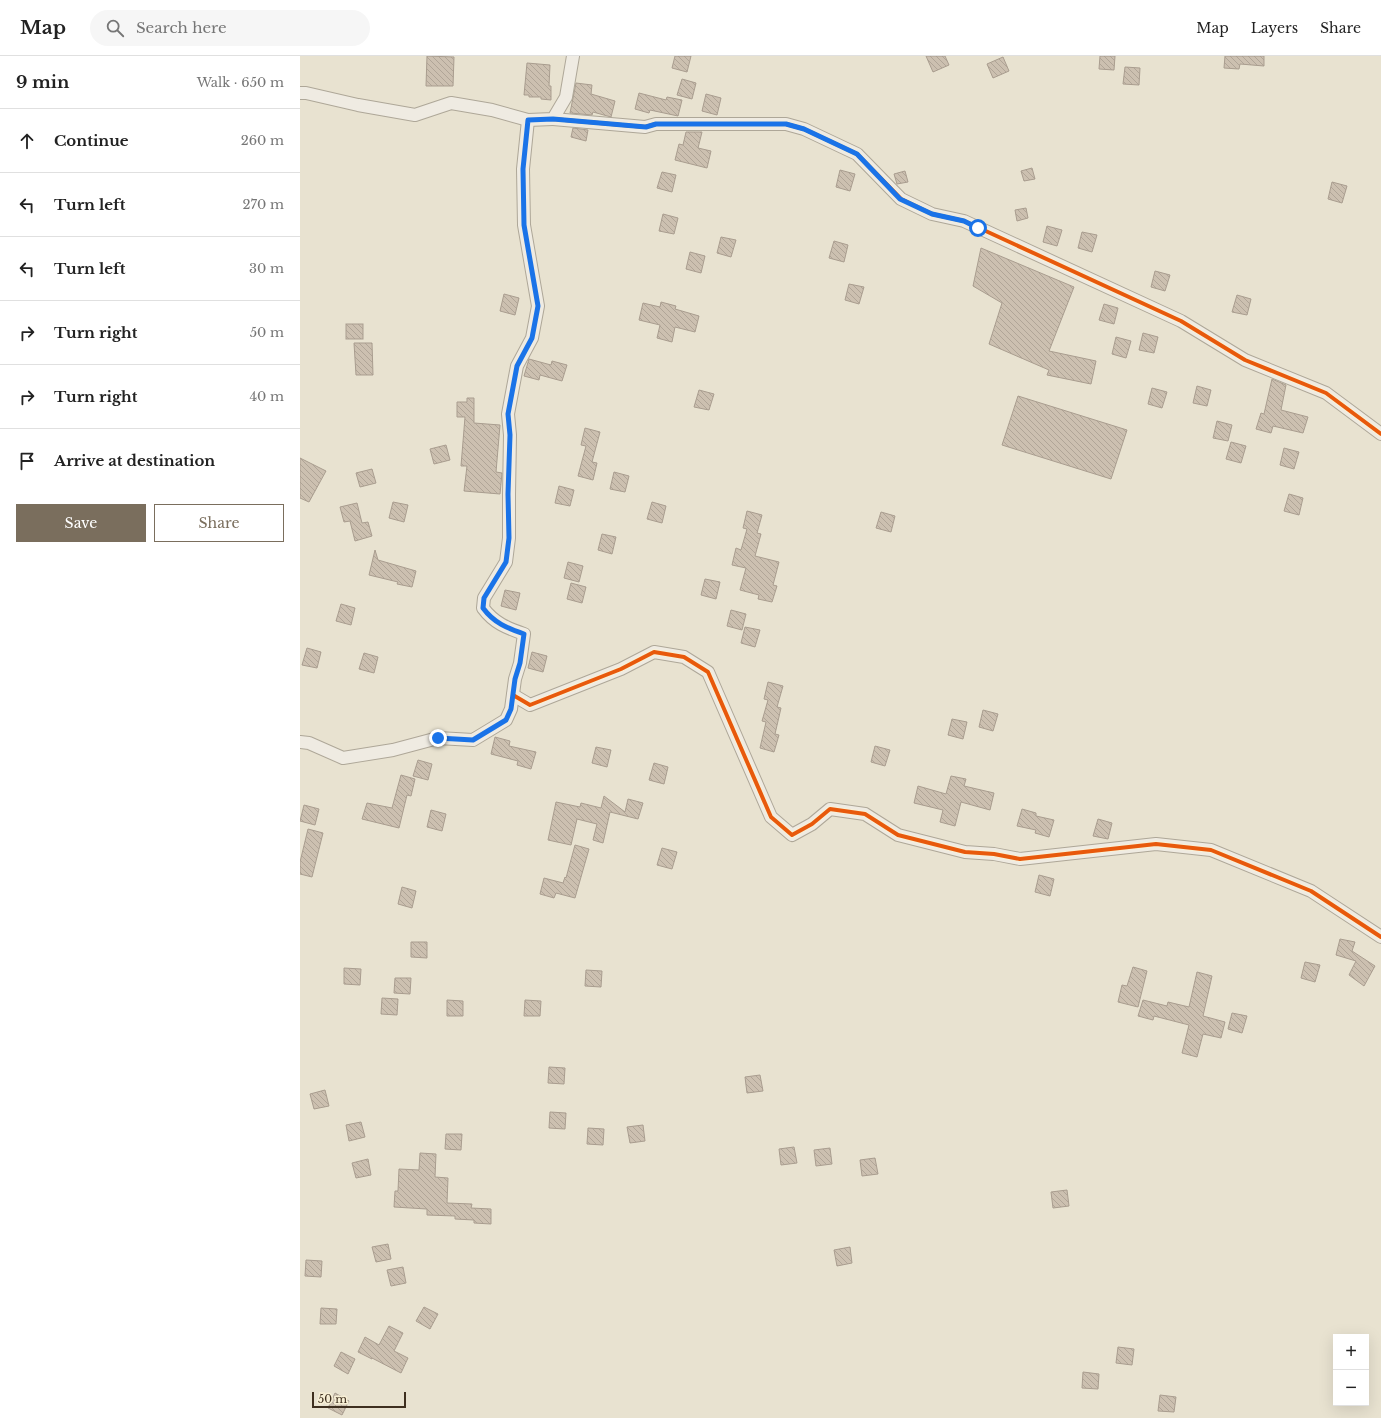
<!DOCTYPE html>
<html lang="en">
<head>
<meta charset="utf-8">
<style>
	:root { --surface:#fff; --page:#f6f6f6; --text:#222; --muted:#767676; --line:#e0e0e0; --accent:#7a6e5d }
	body { margin:0; font-family:"Libre Baskerville",serif; background:var(--page); color:var(--text) }
	.controls { position:absolute; right:12px; bottom:12px; display:grid; overflow:hidden; border-radius:0px; box-shadow:0 4px 16px #0002 }
	.controls button { width:36px; height:36px; display:grid; place-items:center; padding:0; border:0; border-bottom:1px solid var(--line); background:var(--surface); color:var(--text); font:20px sans-serif }
	.scale { position:absolute; left:12px; bottom:10px; width:94px; box-sizing:border-box; padding-left:4px; border:2px solid #3e2f1f; border-top:0; font-size:11px; line-height:14px; white-space:nowrap; color:#3e2f1f; -webkit-text-stroke:3px #f8f0d6; paint-order:stroke }
	.stop { position:absolute; width:12px; height:12px; margin:-9px; border:3px solid #1a73e8; border-radius:50%; background:#fff }
	.stop.end { background:#1a73e8; border-color:#fff; box-shadow:0 1px 4px #0008 }
	.list { margin:0; padding:0; list-style:none }
	h2 { display:flex; justify-content:space-between; align-items:center; height:52px; margin:0; padding:0 16px; font-size:17px }
	h2 small { font-size:13px; font-weight:400; color:var(--muted) }
	.list li { display:grid; grid-template-columns:26px 1fr auto; gap:12px; align-items:center; box-sizing:border-box; height:64px; padding:0 16px; border-top:1px solid var(--line) }
	.list b { display:block; font-size:15px; white-space:nowrap }
	.list em { font-size:13px; font-style:normal; color:var(--muted) }
	.actions { display:flex; gap:8px; padding:12px 16px }
	.actions a { flex:1; padding:9px 0; border:1px solid var(--accent); border-radius:0px; text-align:center; font-size:14px; color:var(--accent) }
	.actions .main { background:var(--accent); color:#fff }
	.icon { flex:none; width:22px; height:22px; fill:none; stroke:currentColor; stroke-width:2; stroke-linecap:round; stroke-linejoin:round }
	.map { position:relative; flex:none; width:1081px; height:1362px; overflow:hidden }
	header { display:flex; align-items:center; gap:24px; box-sizing:border-box; height:56px; padding:0 20px; background:var(--surface); border-bottom:1px solid var(--line) }
	header strong { font-size:19px }
	nav { display:flex; gap:22px; margin-inline-start:auto; font-size:14px }
	.search { width:280px; height:36px; background:var(--page); display:flex; align-items:center; gap:10px; box-sizing:border-box; padding:0 14px; border-radius:22px; color:var(--muted); font-size:15px }
	main { display:flex }
	aside { flex:1; background:var(--surface) }
	.map>svg:first-child { display:block }
	.building { fill:url(#building-back-hatch); stroke:#a99d8f }
	.lines { fill:none; stroke-linecap:round; stroke-linejoin:round }
	.minor-casing { stroke:#aea798; stroke-width:14 }
	.minor { stroke:#efebe2; stroke-width:12 }
	.cycleway-casing { stroke:#f8f0d6; stroke-width:6 }
	.cycleway { stroke:#e8590c; stroke-width:4 }
	.route { stroke:#1a73e8; stroke-width:5 }
</style>
</head>
<body>
<header>
<strong>Map</strong>
<div class="search"><svg class="icon" aria-label="search" viewBox="0 0 24 24"><circle cx="10" cy="10" r="6"/><path d="M15 15l6 6"/></svg>Search here</div>
<nav><a>Map</a><a>Layers</a><a>Share</a></nav>
</header>
<main>
<aside>
<h2>9 min<small>Walk · 650 m</small></h2>
<ul class="list">
<li><svg class="icon" aria-label="ahead" viewBox="0 0 24 24"><path d="M12 20V5M6 11l6-6 6 6"/></svg><div><b>Continue</b></div><em>260 m</em></li>
<li><svg class="icon" aria-label="left" viewBox="0 0 24 24"><path d="M17 20v-9H6M10 6l-5 5 5 5"/></svg><div><b>Turn left</b></div><em>270 m</em></li>
<li><svg class="icon" aria-label="left" viewBox="0 0 24 24"><path d="M17 20v-9H6M10 6l-5 5 5 5"/></svg><div><b>Turn left</b></div><em>30 m</em></li>
<li><svg class="icon" aria-label="right" viewBox="0 0 24 24"><path d="M7 20v-9h11M14 6l5 5-5 5"/></svg><div><b>Turn right</b></div><em>50 m</em></li>
<li><svg class="icon" aria-label="right" viewBox="0 0 24 24"><path d="M7 20v-9h11M14 6l5 5-5 5"/></svg><div><b>Turn right</b></div><em>40 m</em></li>
<li><svg class="icon" aria-label="arrive" viewBox="0 0 24 24"><path d="M6 21V4h12l-3 4 3 4H6"/></svg><div><b>Arrive at destination</b></div></li>
</ul>
<div class="actions"><a class="main">Save</a><a>Share</a></div>
</aside>
<div class="map">
<svg width="1081" height="1362" viewBox="0 0 1081 1362">
	<defs>
		<pattern id="building-back-hatch" width="6" height="6" patternUnits="userSpaceOnUse"><rect width="6" height="6" fill="#ccc0b0"/><path d="M-1 5l2 2M0 0l6 6M5-1l2 2" fill="none" stroke="#b0a597"/></pattern>
	</defs>
	<rect width="100%" height="100%" fill="#e8e2d0"/>
	<g class="building">
		<polygon points="127,0 154,1 153,30 126,30"/>
		<polygon points="375,0 391,0 387,16 372,12"/>
		<polygon points="626,0 645,0 649,9 633,16"/>
		<polygon points="800,0 815,0 814,14 799,13"/>
		<polygon points="925,0 964,0 964,10 940,8 939,13 924,12"/>
		<polygon points="703,1 709,15 693,22 687,8"/>
		<polygon points="227,7 250,9 249,30 251,30 251,44 241,43 241,41 229,41 229,39 224,39"/>
		<polygon points="825,11 840,12 839,29 823,28"/>
		<polygon points="382,23 396,27 392,43 377,39"/>
		<polygon points="276,27 292,29 291,38 315,45 311,61 293,56 292,59 270,57"/>
		<polygon points="339,37 366,44 367,41 382,44 378,60 350,54 349,57 335,53"/>
		<polygon points="406,38 421,42 417,59 402,55"/>
		<polygon points="273,72 288,74 286,85 271,81"/>
		<polygon points="386,76 402,76 398,92 411,95 407,112 375,104 379,88 383,89"/>
		<polygon points="732,112 735,123 724,125 721,115"/>
		<polygon points="540,114 555,118 550,135 536,131"/>
		<polygon points="605,115 608,126 597,128 594,118"/>
		<polygon points="362,116 376,119 372,136 357,132"/>
		<polygon points="1032,126 1047,130 1042,147 1028,143"/>
		<polygon points="726,152 728,162 717,165 715,154"/>
		<polygon points="363,158 378,162 374,178 359,175"/>
		<polygon points="747,170 762,174 757,190 743,186"/>
		<polygon points="782,176 797,179 792,196 778,192"/>
		<polygon points="421,181 436,184 431,201 417,197"/>
		<polygon points="534,185 548,189 544,206 529,202"/>
		<polygon points="681,192 774,231 749,295 796,305 791,328 747,319 749,314 689,288 702,247 673,230"/>
		<polygon points="390,196 405,200 401,217 386,213"/>
		<polygon points="855,215 870,219 865,235 851,231"/>
		<polygon points="549,228 564,231 559,248 545,244"/>
		<polygon points="204,238 219,242 215,259 200,255"/>
		<polygon points="937,239 951,243 947,259 932,256"/>
		<polygon points="361,246 376,250 375,253 399,260 395,276 375,271 372,286 357,282 360,269 339,264 343,247 360,251"/>
		<polygon points="804,248 818,252 814,268 799,264"/>
		<rect x="46" y="268" width="17" height="15"/>
		<polygon points="843,277 858,281 854,297 839,294"/>
		<polygon points="816,281 831,285 826,302 812,298"/>
		<polygon points="54,287 72,287 73,319 56,319"/>
		<polygon points="229,303 251,309 252,305 267,309 262,325 240,319 239,324 224,320"/>
		<polygon points="972,323 986,329 981,354 1008,361 1003,377 973,370 971,377 956,373 961,357 964,358"/>
		<polygon points="897,330 911,334 907,350 893,347"/>
		<polygon points="852,332 867,336 862,352 848,348"/>
		<polygon points="399,334 414,338 409,354 394,351"/>
		<polygon points="718,340 827,374 811,423 702,389"/>
		<polygon points="167,342 174,342 174,367 200,369 196,416 202,417 200,438 164,435 167,410 161,410 165,361 157,361 157,346 167,346"/>
		<polygon points="917,365 932,369 928,385 913,382"/>
		<polygon points="285,372 300,376 292,406 297,407 293,424 278,420 286,390 281,389"/>
		<polygon points="931,386 946,390 941,407 926,403"/>
		<polygon points="146,389 150,404 134,408 130,393"/>
		<polygon points="984,392 999,396 994,413 980,409"/>
		<polygon points="0,402 26,415 9,446 0,442"/>
		<polygon points="72,413 76,427 60,431 56,417"/>
		<polygon points="314,416 329,420 325,436 310,433"/>
		<polygon points="259,430 274,434 270,450 255,447"/>
		<polygon points="989,438 1003,442 999,459 984,455"/>
		<polygon points="93,446 108,449 104,466 89,462"/>
		<polygon points="352,446 366,450 362,467 347,463"/>
		<polygon points="57,447 62,467 68,466 72,480 55,485 50,465 44,466 40,451"/>
		<polygon points="447,455 462,459 457,477 461,478 455,500 479,506 473,529 477,530 472,546 458,543 459,539 440,534 446,512 432,509 436,492 441,494 447,473 443,472"/>
		<polygon points="581,456 595,460 591,476 576,472"/>
		<polygon points="302,478 316,481 312,498 298,494"/>
		<polygon points="75,494 78,504 116,515 112,531 97,528 98,526 69,519"/>
		<polygon points="268,506 283,510 279,526 264,522"/>
		<polygon points="405,523 420,526 416,543 401,539"/>
		<polygon points="271,527 286,531 282,547 267,543"/>
		<polygon points="205,534 220,537 216,554 201,550"/>
		<polygon points="41,548 55,552 51,569 36,565"/>
		<polygon points="431,554 446,558 442,574 427,570"/>
		<polygon points="445,571 460,574 455,591 441,587"/>
		<polygon points="7,592 21,596 17,612 2,609"/>
		<polygon points="232,596 247,600 243,616 228,612"/>
		<polygon points="64,597 78,601 74,617 59,613"/>
		<polygon points="468,626 483,630 477,651 481,652 475,678 479,679 474,696 460,692 466,666 462,665 468,644 464,643"/>
		<polygon points="683,654 698,658 693,675 679,671"/>
		<polygon points="652,663 667,666 663,683 648,679"/>
		<polygon points="195,681 210,685 209,690 236,696 231,713 217,709 218,705 191,698"/>
		<polygon points="575,690 590,694 585,710 571,706"/>
		<polygon points="296,691 311,694 307,711 292,707"/>
		<polygon points="118,704 132,708 128,724 113,720"/>
		<polygon points="354,707 368,711 364,728 349,724"/>
		<polygon points="101,719 115,723 111,740 107,739 99,772 62,763 67,747 92,752"/>
		<polygon points="651,720 666,723 664,730 694,737 690,754 661,746 655,770 640,766 643,754 614,747 618,730 646,738"/>
		<polygon points="304,740 325,756 328,743 343,747 338,763 310,756 303,787 293,784 297,768 277,763 271,789 248,784 256,746 280,751 281,747 301,752"/>
		<polygon points="4,749 19,753 15,769 0,765"/>
		<polygon points="722,753 736,757 736,760 754,764 749,781 735,777 736,774 717,770"/>
		<polygon points="131,754 146,758 142,775 127,771"/>
		<polygon points="798,763 812,767 808,783 793,780"/>
		<polygon points="8,773 23,777 12,821 0,818 0,806"/>
		<polygon points="275,789 289,793 275,842 256,837 254,842 240,838 244,822 263,827 265,821 266,822"/>
		<polygon points="362,792 377,796 372,813 357,809"/>
		<polygon points="739,819 754,823 750,840 735,836"/>
		<polygon points="102,831 116,835 112,852 98,848"/>
		<polygon points="1040,883 1055,886 1052,895 1075,910 1064,930 1049,919 1056,905 1036,899"/>
		<polygon points="111,886 127,886 127,902 111,901"/>
		<polygon points="1005,906 1020,909 1015,926 1001,922"/>
		<polygon points="833,911 847,915 838,951 818,946 822,929 827,930"/>
		<polygon points="44,912 61,913 60,929 44,928"/>
		<polygon points="286,914 302,915 301,931 285,930"/>
		<polygon points="897,916 912,920 903,960 925,966 921,982 903,978 897,1001 882,997 889,969 854,960 853,964 838,960 843,944 867,950 868,946 889,951"/>
		<polygon points="95,922 111,922 110,938 94,937"/>
		<polygon points="82,942 98,943 97,959 81,958"/>
		<polygon points="147,944 163,945 163,960 147,960"/>
		<polygon points="225,944 241,945 240,960 224,960"/>
		<polygon points="932,957 947,960 942,977 928,973"/>
		<polygon points="249,1011 265,1012 264,1028 248,1027"/>
		<polygon points="460,1019 463,1035 447,1037 445,1021"/>
		<polygon points="25,1034 29,1050 14,1053 10,1038"/>
		<polygon points="250,1056 266,1057 265,1073 249,1072"/>
		<polygon points="61,1066 65,1081 49,1085 46,1069"/>
		<polygon points="343,1069 345,1085 330,1087 327,1071"/>
		<polygon points="288,1072 304,1073 303,1089 287,1088"/>
		<polygon points="146,1078 162,1078 161,1094 145,1093"/>
		<polygon points="494,1091 497,1107 481,1109 479,1093"/>
		<polygon points="530,1092 532,1108 516,1110 514,1094"/>
		<polygon points="120,1097 136,1098 135,1121 148,1122 147,1147 172,1148 171,1152 191,1153 191,1168 174,1167 174,1164 155,1163 155,1160 127,1159 127,1153 94,1151 95,1135 98,1135 99,1113 119,1114"/>
		<polygon points="575,1102 578,1118 562,1120 560,1104"/>
		<polygon points="68,1103 71,1119 56,1122 52,1107"/>
		<polygon points="767,1134 769,1150 753,1152 751,1136"/>
		<polygon points="88,1188 91,1203 76,1206 72,1191"/>
		<polygon points="550,1191 552,1207 537,1210 534,1194"/>
		<polygon points="6,1204 22,1205 21,1221 5,1220"/>
		<polygon points="103,1211 106,1227 91,1230 87,1214"/>
		<polygon points="124,1251 138,1258 130,1273 116,1265"/>
		<polygon points="21,1252 37,1253 36,1268 20,1268"/>
		<polygon points="89,1270 103,1277 94,1295 108,1302 101,1317 72,1302 72,1303 58,1296 65,1281 79,1289"/>
		<polygon points="818,1291 834,1293 832,1309 816,1307"/>
		<polygon points="41,1296 55,1303 48,1318 34,1310"/>
		<polygon points="783,1316 799,1318 798,1333 782,1332"/>
		<polygon points="35,1337 49,1345 42,1359 28,1352"/>
		<polygon points="860,1339 876,1341 874,1356 858,1355"/>
	</g>
	<g class="lines">
		<g class="minor-casing">
			<g id="minor">
				<polyline points="0,37 6,37 58,49 115,59 151,47 192,54 228,64 253,63 266,41 273,0"/>
				<polyline points="253,63 345,71 356,68 486,68 504,73 557,98 601,143 632,158 664,165 881,265 945,304 1026,337 1081,378"/>
				<polyline points="213,639 230,649 321,613 354,596 384,601 408,616 471,761 492,779 512,768 530,753 565,758 598,779 665,796 694,798 720,803 856,788 911,794 1011,835 1081,881"/>
				<path d="M 0,686 L 9,687 L 43,702 L 93,694 L 138,682 L 173,684 L 206,664 L 211,653 L 215,623 L 220,607 L 224,578 C 207,572 194,567 183,552 L 184,542 L 206,506 L 209,482 L 209,438 L 210,379 L 208,358 L 217,310 L 232,282 L 238,250 L 224,169 L 223,113 L 228,64"/>
			</g>
		</g>
		<use href="#minor" class="minor"/>
		<g class="cycleway-casing">
			<g id="cycleway">
				<polyline points="253,63 345,71 356,68 486,68 504,73 557,98 601,143 632,158 664,165 881,265 945,304 1026,337 1081,378"/>
				<polyline points="213,639 230,649 321,613 354,596 384,601 408,616 471,761 492,779 512,768 530,753 565,758 598,779 665,796 694,798 720,803 856,788 911,794 1011,835 1081,881"/>
			</g>
		</g>
		<use href="#cycleway" class="cycleway"/>
	</g>
	<g class="lines">
		<path class="route" d="M 138,682 L 173,684 L 206,664 L 211,653 L 215,623 L 220,607 L 224,578 C 207,572 194,567 183,552 L 184,542 L 206,506 L 209,482 L 208,438 L 210,379 L 208,358 L 217,310 L 232,282 L 238,250 L 224,169 L 223,113 L 228,64 L 253,63 L 346,71 L 356,68 L 486,68 L 504,73 L 557,98 L 600,143 L 632,158 L 664,165 L 678,172"/>
	</g>
</svg>
<div class="controls">
<button>+</button>
<button>−</button>
</div>
<div class="scale">50 m</div>
<div class="stop" style="left:678px;top:172px"></div>
<div class="stop end" style="left:138px;top:682px"></div>
</div>
</main>
</body>
</html>
